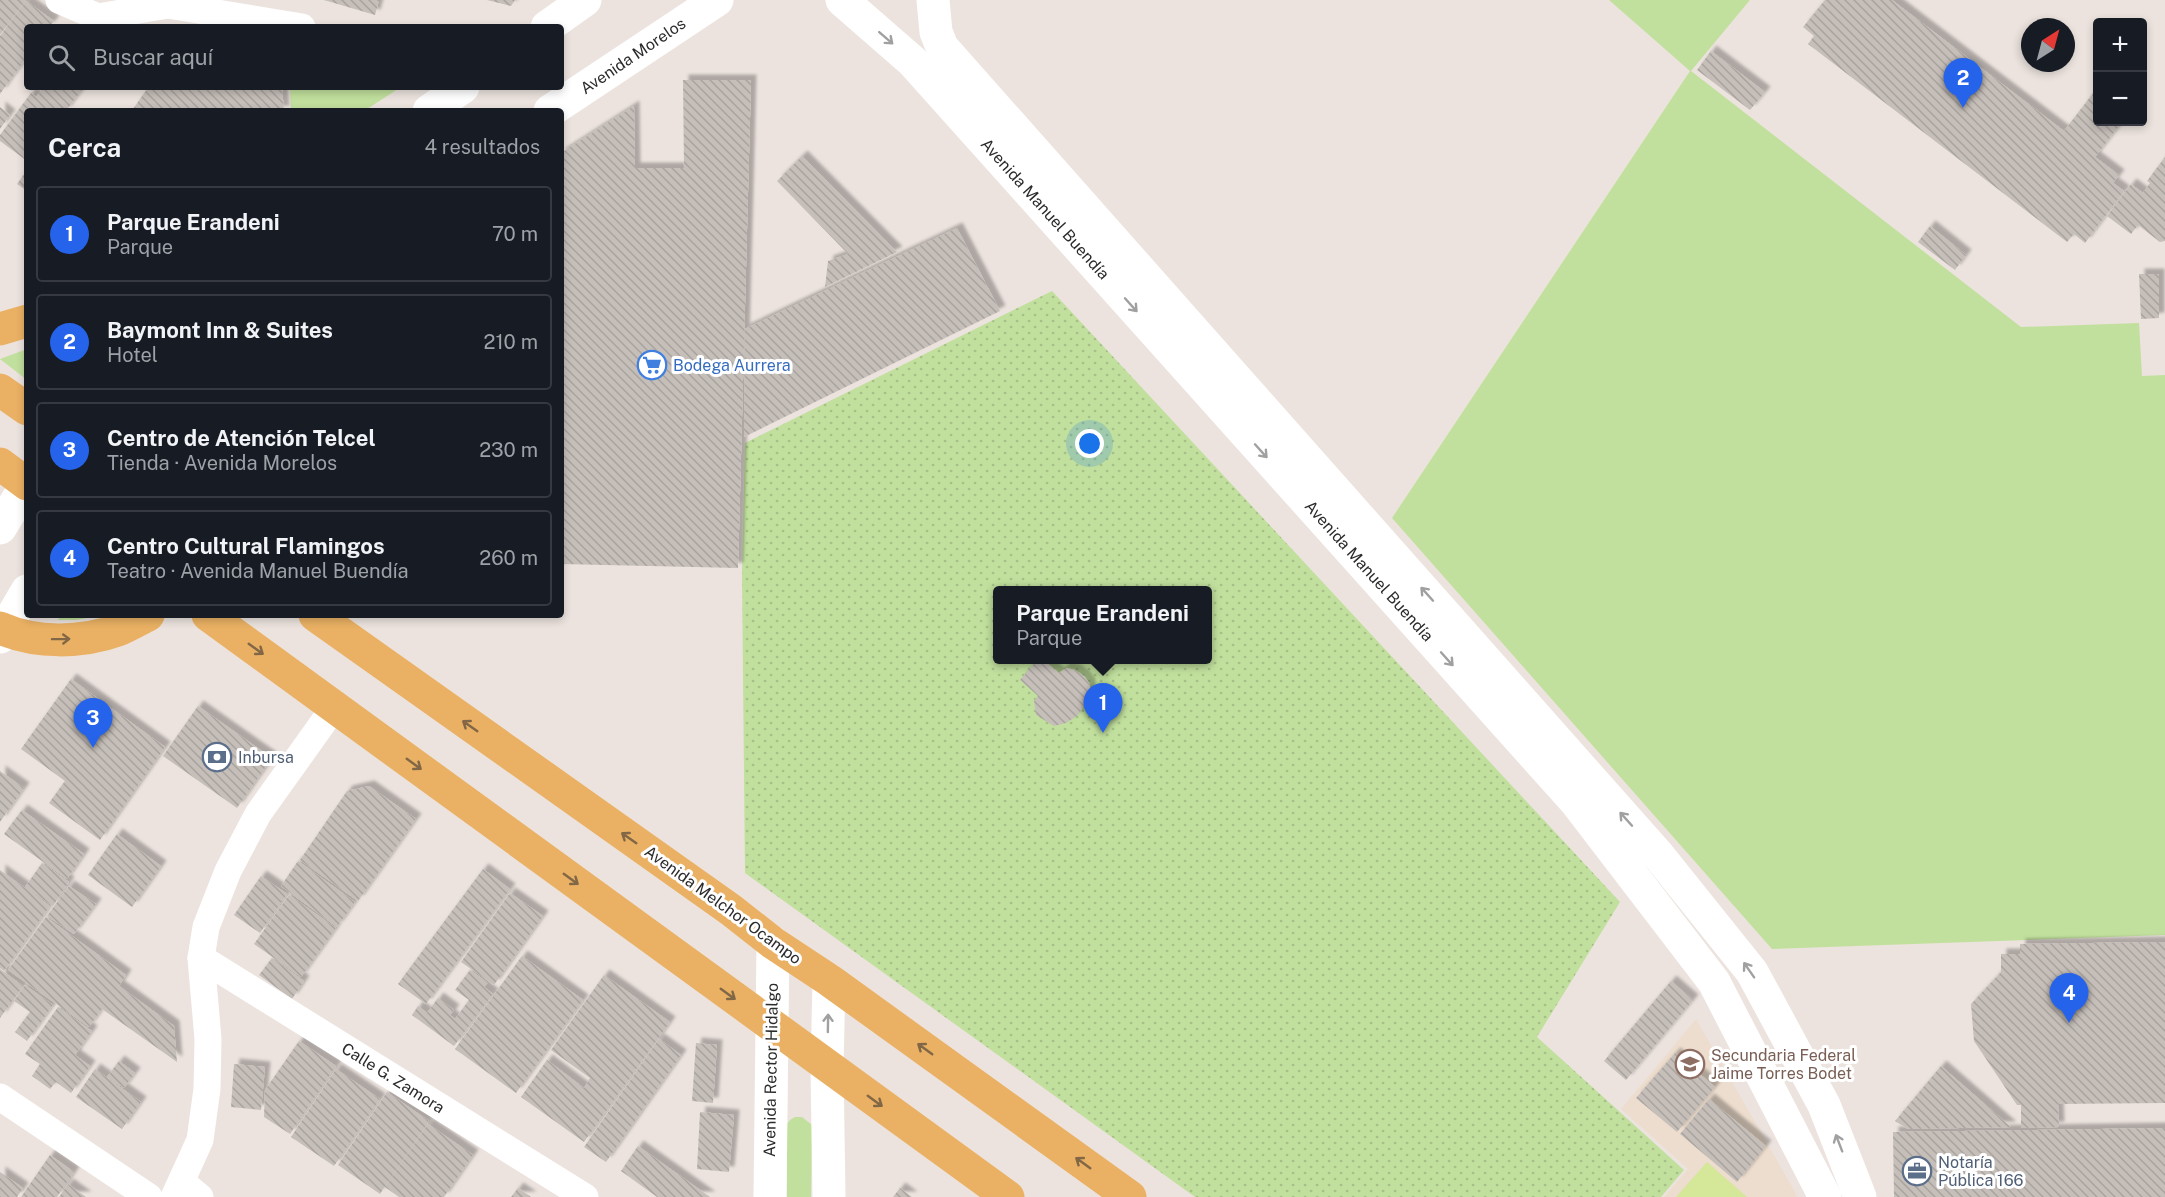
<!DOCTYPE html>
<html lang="es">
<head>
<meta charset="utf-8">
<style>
	:root { --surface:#171b24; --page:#242831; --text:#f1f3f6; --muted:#9ea1a6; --line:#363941; --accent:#2563eb }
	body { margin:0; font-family:"Public Sans",sans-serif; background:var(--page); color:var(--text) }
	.controls { position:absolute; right:18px; top:18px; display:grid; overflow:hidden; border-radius:6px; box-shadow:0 3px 9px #0003 }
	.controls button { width:54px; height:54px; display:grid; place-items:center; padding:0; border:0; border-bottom:2px solid var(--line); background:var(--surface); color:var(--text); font:30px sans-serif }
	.compass { position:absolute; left:2021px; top:18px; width:54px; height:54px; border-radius:50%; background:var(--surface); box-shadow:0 3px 9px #0003; rotate:36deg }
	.you { position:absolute; left:1090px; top:444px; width:21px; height:21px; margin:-15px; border:4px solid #fff; border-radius:50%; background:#1a73e8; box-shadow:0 0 0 9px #1a73e833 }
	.badge { display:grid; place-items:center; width:39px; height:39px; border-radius:50%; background:var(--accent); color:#fff; font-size:20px; font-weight:700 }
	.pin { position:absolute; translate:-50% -50px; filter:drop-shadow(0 2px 3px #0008) }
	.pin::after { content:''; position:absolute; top:32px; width:21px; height:18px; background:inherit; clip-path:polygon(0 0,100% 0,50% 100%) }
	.popup { position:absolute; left:993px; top:586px; width:219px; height:78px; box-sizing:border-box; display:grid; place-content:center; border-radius:6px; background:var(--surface); filter:drop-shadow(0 2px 4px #0005); font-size:20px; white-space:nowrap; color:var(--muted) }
	.popup b { font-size:22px; color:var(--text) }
	.popup::after { content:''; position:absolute; left:50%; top:100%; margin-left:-12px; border:12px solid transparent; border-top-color:var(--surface) }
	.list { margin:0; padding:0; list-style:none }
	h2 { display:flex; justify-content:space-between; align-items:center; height:78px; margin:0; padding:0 24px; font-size:26px }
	h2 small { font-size:20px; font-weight:400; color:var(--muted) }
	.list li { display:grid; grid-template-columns:39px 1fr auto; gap:18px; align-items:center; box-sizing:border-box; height:96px; margin:0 12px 12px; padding:0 12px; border:2px solid var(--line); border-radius:6px }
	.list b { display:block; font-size:22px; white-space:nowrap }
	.list p { margin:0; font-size:20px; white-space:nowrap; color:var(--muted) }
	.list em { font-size:20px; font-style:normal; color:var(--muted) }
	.icon { flex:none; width:33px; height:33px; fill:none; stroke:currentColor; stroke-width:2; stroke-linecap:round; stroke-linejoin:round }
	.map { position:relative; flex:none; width:2165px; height:1197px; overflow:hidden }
	.search { position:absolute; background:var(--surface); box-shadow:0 3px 9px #0003; left:24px; top:24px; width:540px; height:66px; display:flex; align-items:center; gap:15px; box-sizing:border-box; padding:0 21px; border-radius:6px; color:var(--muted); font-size:22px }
	.panel { position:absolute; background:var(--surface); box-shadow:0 3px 9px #0003; left:24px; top:108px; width:540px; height:510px; border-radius:6px }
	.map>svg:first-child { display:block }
	.education { fill:#edddce }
	.grass { fill:#c1e09d }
	.park { fill:url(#park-dots); fill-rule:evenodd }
	.pitch { fill:#d5e799 }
	.building { fill:url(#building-back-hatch); filter:url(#shadow) }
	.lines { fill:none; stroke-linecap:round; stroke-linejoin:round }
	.minor { stroke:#fff; stroke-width:27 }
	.tertiary { stroke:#fff; stroke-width:33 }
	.secondary { stroke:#fff; stroke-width:33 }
	.primary { stroke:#eab164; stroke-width:33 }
	.oneway { stroke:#a0a0a0 }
	.oneway2 { stroke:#816745 }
	.labels { text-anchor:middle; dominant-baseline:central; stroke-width:6; stroke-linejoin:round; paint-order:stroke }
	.street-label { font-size:16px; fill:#2b2b2b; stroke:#fff }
	.shop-label { font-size:16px; fill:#366cbe; stroke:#fff; text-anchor:start }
	.service-label { font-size:16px; fill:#4e5e75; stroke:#fff; text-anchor:start }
	.education-label { font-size:16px; fill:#785e54; stroke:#fff; text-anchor:start }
</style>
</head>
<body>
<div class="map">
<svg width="2165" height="1197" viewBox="0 0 2165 1197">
	<defs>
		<pattern id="park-dots" width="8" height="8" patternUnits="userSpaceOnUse" patternTransform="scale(1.5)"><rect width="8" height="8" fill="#c1e09d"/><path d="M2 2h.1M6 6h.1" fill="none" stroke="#a6c087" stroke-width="1.8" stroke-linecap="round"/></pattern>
		<pattern id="building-back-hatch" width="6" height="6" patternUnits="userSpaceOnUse" patternTransform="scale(1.5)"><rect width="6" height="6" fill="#c5beb9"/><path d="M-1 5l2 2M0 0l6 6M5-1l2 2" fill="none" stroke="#a9a39f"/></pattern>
		<filter id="shadow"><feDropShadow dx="5.5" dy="-5.5" stdDeviation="1.5" flood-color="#0004"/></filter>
	</defs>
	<rect width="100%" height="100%" fill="#ece3de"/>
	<polygon class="education" points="1696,1019 1795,1192 1797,1197 1664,1197 1688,1169 1621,1109"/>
	<g class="grass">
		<polygon points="1609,0 1750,0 1691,71 2021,327 2139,323 2142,376 2165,375 2165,935 1772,949 1392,518 1690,71"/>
		<polygon points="290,87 401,87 364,111 291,111"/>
		<polygon points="27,349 27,380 0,359"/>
		<polygon points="61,615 104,615 76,620 58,620"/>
		<polygon points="795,1117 802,1117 812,1125 811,1197 787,1197 787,1124 790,1120"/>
	</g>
	<path class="park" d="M 1052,291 L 1620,902 L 1537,1037 L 1684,1170 L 1661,1197 L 1195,1197 L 745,873 L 742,575 L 745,443 ZM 998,590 L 1208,590 L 1208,660 L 998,660 Z"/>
	<polygon class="pitch" points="1707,1162 1747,1197 1676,1197"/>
	<g class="building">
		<polygon points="0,0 26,0 0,35"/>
		<polygon points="324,0 379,0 375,15"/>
		<polygon points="487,0 515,0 511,6"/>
		<polygon points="1825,0 1892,0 2064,131 2094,92 2098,95 2098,122 2122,122 2095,157 2119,175 2113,183 2124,191 2085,243 2074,234 2067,242 1808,44 1814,36 1803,27"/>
		<polygon points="26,1 54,21 49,27 27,27 27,57 0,94 0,36"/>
		<polygon points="1711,51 1765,92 1750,110 1697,70"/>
		<polygon points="683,80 751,80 738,568 561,564 561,153 634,106 635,168 684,168"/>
		<polygon points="44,87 84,87 66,111 27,111 27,161 0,141 0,135 31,93 36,97"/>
		<polygon points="144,87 282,87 284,111 136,111 133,109 147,89"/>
		<polygon points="0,107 10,115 0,129"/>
		<polygon points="802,156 897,252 825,287 828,261 848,254 777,181"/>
		<polygon points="2165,157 2165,241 2160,242 2138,225 2131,234 2107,216 2131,184 2143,193 2150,183 2147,181"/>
		<polygon points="27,170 27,191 17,184"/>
		<polygon points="1930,226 1966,255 1955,270 1918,242"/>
		<polygon points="957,228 1000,311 744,437 745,329"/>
		<polygon points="2139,274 2159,274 2159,318 2141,319"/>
		<polygon points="1037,660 1043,660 1059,673 1066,668 1075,670 1084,676 1090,684 1090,696 1078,715 1066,723 1054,726 1036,715 1034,701 1038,696 1020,680"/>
		<polygon points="71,679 165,747 100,840 49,803 65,781 21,749"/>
		<polygon points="198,706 272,758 237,808 163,756"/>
		<polygon points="0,771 24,788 0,822"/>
		<polygon points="369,786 416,819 358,901 300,860 347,791"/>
		<polygon points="22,810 84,854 67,879 4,834"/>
		<polygon points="117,834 161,866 132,907 88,875"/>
		<polygon points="298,861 355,902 337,927 281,886"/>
		<polygon points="42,863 69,882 53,906 25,887"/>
		<polygon points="483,869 510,889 426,1004 398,984"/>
		<polygon points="0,870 50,906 4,971 0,968"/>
		<polygon points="261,876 287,894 260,933 234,915"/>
		<polygon points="69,886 96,904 74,934 47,916"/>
		<polygon points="510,893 543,916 494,985 461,962"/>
		<polygon points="289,895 336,928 301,977 254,944"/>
		<polygon points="46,917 126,975 119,986 174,1026 177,1062 102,1009 89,1027 8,970"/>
		<polygon points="2165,942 2165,1103 2058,1104 2059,1127 2021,1128 2021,1105 2017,1105 1974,1041 1971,1004 2001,972 2001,954 2020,954 2020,944"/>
		<polygon points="522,956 583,1000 516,1093 455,1049"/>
		<polygon points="272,958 304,981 292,999 259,975"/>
		<polygon points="0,969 23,986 0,1018"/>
		<polygon points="470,970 488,983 484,987 493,994 454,1046 412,1015 418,1006 427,1013 438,998 454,1010 450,1015 455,1019 469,1000 455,990"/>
		<polygon points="604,975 670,1022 584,1142 521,1097 547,1060 584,1088 590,1078 551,1050"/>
		<polygon points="1671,981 1693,1000 1626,1080 1604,1061"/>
		<polygon points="25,985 53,1005 27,1041 15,1032 30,1012 14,1001"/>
		<polygon points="58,1007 92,1031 75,1055 90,1066 71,1093 56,1082 50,1089 32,1076 40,1064 25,1054"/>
		<polygon points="659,1039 681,1055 606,1162 584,1147"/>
		<polygon points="299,1041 336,1066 290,1134 264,1117 265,1090"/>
		<polygon points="696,1043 717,1045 713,1103 692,1101"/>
		<polygon points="1675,1053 1715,1087 1677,1132 1636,1098"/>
		<polygon points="119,1061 135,1073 124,1088 107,1077"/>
		<polygon points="234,1064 265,1067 261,1110 231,1107"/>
		<polygon points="1941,1066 2011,1127 1908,1129 1895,1121"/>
		<polygon points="95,1069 141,1102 122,1129 76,1097"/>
		<polygon points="336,1069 380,1099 334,1166 291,1137"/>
		<polygon points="387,1092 429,1121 380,1194 338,1165"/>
		<polygon points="1709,1099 1766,1146 1737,1182 1680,1134"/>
		<polygon points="700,1112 734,1115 729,1172 697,1169"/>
		<polygon points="428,1124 473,1155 444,1197 399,1197 385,1187"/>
		<polygon points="2165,1128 2165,1197 1894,1197 1893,1132"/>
		<polygon points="638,1146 710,1197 657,1197 621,1171"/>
		<polygon points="50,1155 74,1172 57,1197 21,1197"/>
		<polygon points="0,1172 23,1188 17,1197 0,1197"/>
		<polygon points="68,1184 86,1197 59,1197"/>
		<polygon points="518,1188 531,1197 511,1197"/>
		<polygon points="900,1188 912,1197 893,1197"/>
	</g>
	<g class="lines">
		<g class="minor">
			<polyline points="59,0 98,17 168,5 302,27"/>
			<polyline points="201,958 585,1197"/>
			<polyline points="0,1097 149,1197"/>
			<polyline points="182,1182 200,1197"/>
			<polyline points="174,1197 200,1140 207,1089 208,1039 201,958 206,927 228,871 258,814 335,706"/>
		</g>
		<g class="tertiary">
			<polyline points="842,0 912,61 1576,802 1714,982 1825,1197"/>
			<polyline points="933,0 936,32 942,47 1659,856 1752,972 1824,1105 1860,1197"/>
			<polyline points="829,980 827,1067 829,1197"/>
			<polyline points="770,1197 773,943"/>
		</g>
		<g class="secondary">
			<polyline points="547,27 585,0"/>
			<polyline points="429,111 463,87"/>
			<polyline points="550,111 717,0"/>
			<polyline points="0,528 27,484"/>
			<polyline points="0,637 27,591"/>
		</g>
		<g class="primary">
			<polyline points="0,329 27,321"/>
			<polyline points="0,390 27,409"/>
			<polyline points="0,464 27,484"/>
			<polyline points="208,615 1008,1197"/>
			<polyline points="315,615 731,910 773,943 829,980 1130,1197"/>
			<path d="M 0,628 C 36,644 82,643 118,630 C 128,626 138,620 148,615"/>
		</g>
	</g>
	<defs><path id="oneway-shaft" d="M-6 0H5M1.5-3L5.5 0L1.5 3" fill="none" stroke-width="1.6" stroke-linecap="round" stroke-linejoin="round" transform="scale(1.5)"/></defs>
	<g class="oneway">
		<use href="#oneway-shaft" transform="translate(886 38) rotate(41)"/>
		<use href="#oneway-shaft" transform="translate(1131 305) rotate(48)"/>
		<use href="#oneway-shaft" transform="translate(1261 451) rotate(48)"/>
		<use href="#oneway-shaft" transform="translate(1427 594) rotate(-132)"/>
		<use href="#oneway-shaft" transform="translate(1447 659) rotate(48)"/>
		<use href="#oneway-shaft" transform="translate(1626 819) rotate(-132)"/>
		<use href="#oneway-shaft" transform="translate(1749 970) rotate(-125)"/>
		<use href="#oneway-shaft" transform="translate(828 1023) rotate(-89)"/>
		<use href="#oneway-shaft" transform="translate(1839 1143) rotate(-111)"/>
	</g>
	<g class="oneway2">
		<use href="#oneway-shaft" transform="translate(61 639) rotate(-1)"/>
		<use href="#oneway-shaft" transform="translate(256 649) rotate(36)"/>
		<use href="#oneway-shaft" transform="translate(470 726) rotate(-145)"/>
		<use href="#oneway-shaft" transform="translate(414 764) rotate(36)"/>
		<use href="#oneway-shaft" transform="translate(629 838) rotate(-145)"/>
		<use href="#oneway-shaft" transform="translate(571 879) rotate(36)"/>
		<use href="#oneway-shaft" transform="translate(728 994) rotate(36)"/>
		<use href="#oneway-shaft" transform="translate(925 1049) rotate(-144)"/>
		<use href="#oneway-shaft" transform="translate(875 1101) rotate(36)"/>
		<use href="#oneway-shaft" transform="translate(1083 1163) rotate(-144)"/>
	</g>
	<defs>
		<g id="supermarket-ring" transform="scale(1.5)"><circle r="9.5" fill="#fff" stroke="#3f7fe0" stroke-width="1.5"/><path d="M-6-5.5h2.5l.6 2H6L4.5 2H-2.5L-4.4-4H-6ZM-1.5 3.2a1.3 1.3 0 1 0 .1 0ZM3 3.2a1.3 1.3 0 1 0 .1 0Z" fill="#3f7fe0"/></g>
		<g id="bank-ring" transform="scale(1.5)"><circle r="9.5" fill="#fff" stroke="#5c6f8a" stroke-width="1.5"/><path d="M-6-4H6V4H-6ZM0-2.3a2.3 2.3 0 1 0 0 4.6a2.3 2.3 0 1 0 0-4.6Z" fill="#5c6f8a"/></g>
		<g id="school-ring" transform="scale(1.5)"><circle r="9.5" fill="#fff" stroke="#8d6e63" stroke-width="1.5"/><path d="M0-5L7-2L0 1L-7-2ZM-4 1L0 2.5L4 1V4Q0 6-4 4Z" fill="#8d6e63"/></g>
		<g id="office-ring" transform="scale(1.5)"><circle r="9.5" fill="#fff" stroke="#5c6f8a" stroke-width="1.5"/><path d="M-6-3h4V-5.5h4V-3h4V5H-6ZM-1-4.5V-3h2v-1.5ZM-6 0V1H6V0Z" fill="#5c6f8a"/></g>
	</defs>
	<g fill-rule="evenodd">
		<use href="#supermarket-ring" x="652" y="365"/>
		<use href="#bank-ring" x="217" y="757"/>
		<use href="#school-ring" x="1690" y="1064"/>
		<use href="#office-ring" x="1917" y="1171"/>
	</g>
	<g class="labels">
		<g class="street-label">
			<text transform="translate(633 56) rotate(-34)">Avenida Morelos</text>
			<text transform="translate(1045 209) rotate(48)">Avenida Manuel Buendía</text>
			<text transform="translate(1369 571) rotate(48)">Avenida Manuel Buendía</text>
			<text transform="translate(723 905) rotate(36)">Avenida Melchor Ocampo</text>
			<text transform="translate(771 1070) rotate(-89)">Avenida Rector Hidalgo</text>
			<text transform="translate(393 1078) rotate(32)">Calle G. Zamora</text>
		</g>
		<g class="shop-label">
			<text x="673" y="365">Bodega Aurrera</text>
		</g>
		<g class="service-label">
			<text x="238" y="757">Inbursa</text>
			<text x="1938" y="1162">Notaría<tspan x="1938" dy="18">Pública 166</tspan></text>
		</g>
		<g class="education-label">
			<text x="1711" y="1055">Secundaria Federal<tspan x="1711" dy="18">Jaime Torres Bodet</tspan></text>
		</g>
	</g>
</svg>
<div class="controls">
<button>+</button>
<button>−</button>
</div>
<svg class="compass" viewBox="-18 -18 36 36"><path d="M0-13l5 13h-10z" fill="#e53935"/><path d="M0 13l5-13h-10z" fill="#9ea1a6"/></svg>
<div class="you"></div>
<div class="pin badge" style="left:1103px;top:733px">1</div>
<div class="popup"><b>Parque Erandeni</b>Parque</div>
<div class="pin badge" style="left:1963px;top:108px">2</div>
<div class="pin badge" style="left:93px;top:748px">3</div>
<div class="pin badge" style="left:2069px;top:1023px">4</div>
<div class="search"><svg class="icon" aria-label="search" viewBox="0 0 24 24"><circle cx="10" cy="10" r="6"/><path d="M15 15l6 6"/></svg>Buscar aquí</div>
<section class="panel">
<h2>Cerca<small>4 resultados</small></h2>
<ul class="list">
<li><span class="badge">1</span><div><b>Parque Erandeni</b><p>Parque</p></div><em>70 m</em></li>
<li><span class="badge">2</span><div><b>Baymont Inn &amp; Suites</b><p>Hotel</p></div><em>210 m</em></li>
<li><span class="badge">3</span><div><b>Centro de Atención Telcel</b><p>Tienda · Avenida Morelos</p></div><em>230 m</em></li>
<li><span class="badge">4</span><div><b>Centro Cultural Flamingos</b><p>Teatro · Avenida Manuel Buendía</p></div><em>260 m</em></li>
</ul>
</section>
</div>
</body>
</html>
